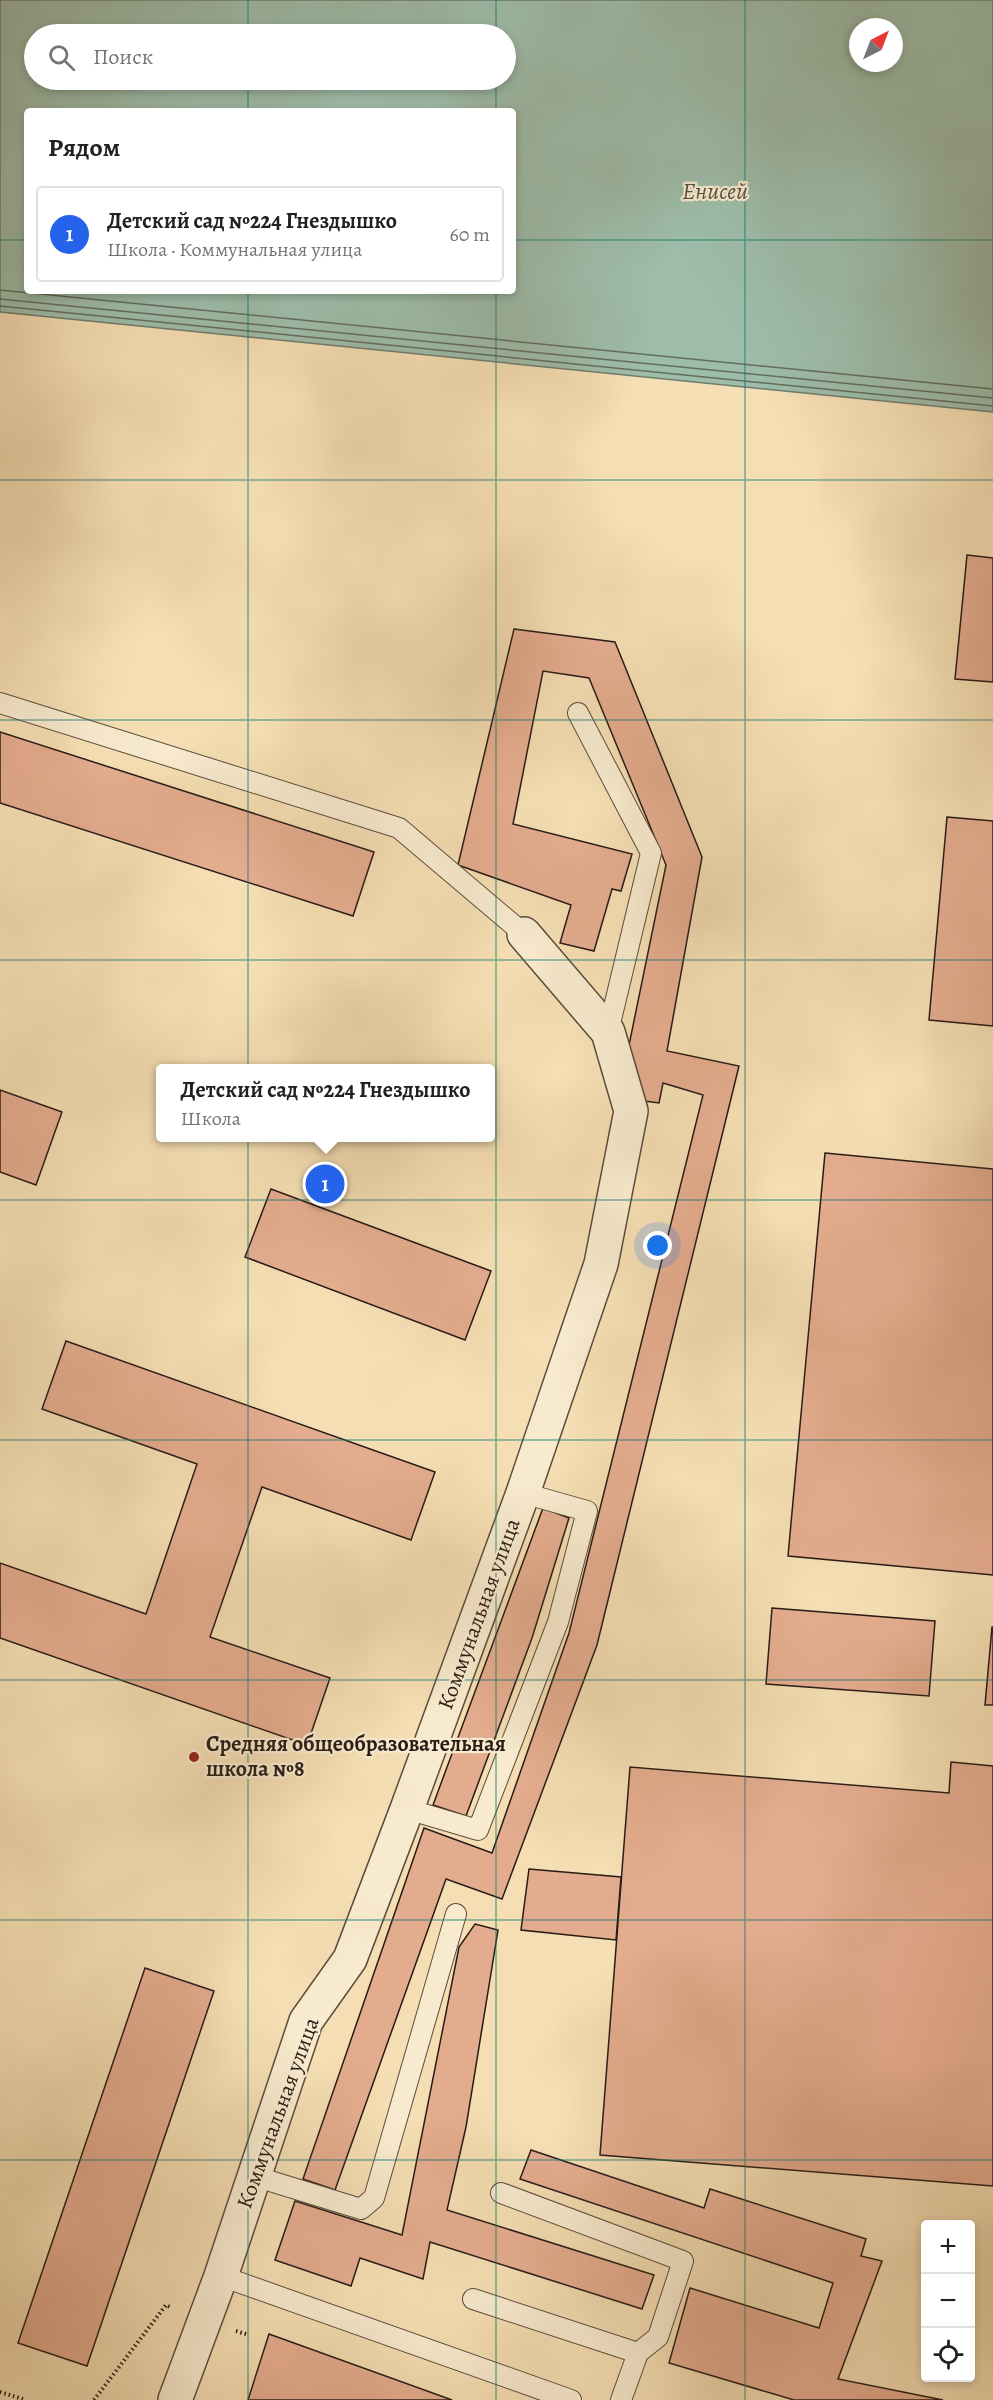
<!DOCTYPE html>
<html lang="ru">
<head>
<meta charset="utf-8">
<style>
	:root { --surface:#fff; --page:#f2f2f2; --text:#202124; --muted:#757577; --line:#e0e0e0; --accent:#2563eb }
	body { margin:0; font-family:Alegreya,serif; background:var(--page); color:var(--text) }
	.controls { position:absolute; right:18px; bottom:18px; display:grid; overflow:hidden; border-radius:6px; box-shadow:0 3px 9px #0003 }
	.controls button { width:54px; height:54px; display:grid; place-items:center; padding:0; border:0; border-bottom:2px solid var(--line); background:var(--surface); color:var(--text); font:30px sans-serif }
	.compass { position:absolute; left:849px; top:18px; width:54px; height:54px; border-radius:50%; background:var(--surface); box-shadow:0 3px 9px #0003; rotate:42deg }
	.you { position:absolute; left:658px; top:1246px; width:21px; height:21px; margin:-15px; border:4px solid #fff; border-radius:50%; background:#1a73e8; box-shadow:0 0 0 9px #1a73e833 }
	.badge { display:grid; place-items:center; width:39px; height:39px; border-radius:50%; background:var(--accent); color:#fff; font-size:20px; font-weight:700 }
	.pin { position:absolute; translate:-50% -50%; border:3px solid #fff; box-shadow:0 2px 6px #0006 }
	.popup { position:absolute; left:156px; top:1064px; width:339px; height:78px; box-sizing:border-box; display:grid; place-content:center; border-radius:6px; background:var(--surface); filter:drop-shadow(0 2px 4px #0005); font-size:20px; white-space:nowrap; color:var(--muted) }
	.popup b { font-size:22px; color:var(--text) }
	.popup::after { content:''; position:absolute; left:50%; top:100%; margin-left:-12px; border:12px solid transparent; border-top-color:var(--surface) }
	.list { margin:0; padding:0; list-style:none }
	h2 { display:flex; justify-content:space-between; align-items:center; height:78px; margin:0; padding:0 24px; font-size:26px }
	h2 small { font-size:20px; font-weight:400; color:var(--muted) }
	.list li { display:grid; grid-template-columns:39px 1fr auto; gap:18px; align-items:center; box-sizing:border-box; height:96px; margin:0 12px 12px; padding:0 12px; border:2px solid var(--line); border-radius:6px }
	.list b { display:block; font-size:22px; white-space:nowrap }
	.list p { margin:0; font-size:20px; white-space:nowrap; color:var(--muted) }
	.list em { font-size:20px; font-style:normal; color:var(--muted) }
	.icon { flex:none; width:33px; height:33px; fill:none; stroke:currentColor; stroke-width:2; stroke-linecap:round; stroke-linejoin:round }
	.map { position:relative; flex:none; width:993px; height:2400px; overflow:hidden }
	.search { position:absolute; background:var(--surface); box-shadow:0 3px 9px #0003; left:24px; top:24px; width:492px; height:66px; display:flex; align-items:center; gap:15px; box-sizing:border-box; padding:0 21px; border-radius:33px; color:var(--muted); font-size:22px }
	.panel { position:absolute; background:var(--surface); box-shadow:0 3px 9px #0003; left:24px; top:108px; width:492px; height:186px; border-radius:6px }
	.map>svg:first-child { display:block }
	.water { fill:#9dbca9; stroke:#6e7c6e; stroke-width:1.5; fill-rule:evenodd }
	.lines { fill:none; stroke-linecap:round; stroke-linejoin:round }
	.shore { stroke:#626c60; stroke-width:1.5 }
	.building { fill:#e4ac8f; stroke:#281c16; stroke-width:1.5 }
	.service-casing { stroke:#5b4c3d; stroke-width:22 }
	.minor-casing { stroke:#5b4c3d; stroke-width:36 }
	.path { stroke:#281c16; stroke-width:4; stroke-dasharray:1.5 3; stroke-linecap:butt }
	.service { stroke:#f8eace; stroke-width:20 }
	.minor { stroke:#f8eace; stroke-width:33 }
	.grid { fill:none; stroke:#0f766e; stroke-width:1.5; stroke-opacity:0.55 }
	.poi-dot { fill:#8f2418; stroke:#f8eace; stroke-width:2 }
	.labels { text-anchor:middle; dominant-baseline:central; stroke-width:4.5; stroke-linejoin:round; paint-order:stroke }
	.street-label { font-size:22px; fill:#281c16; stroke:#f8eace }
	.poi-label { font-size:22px; font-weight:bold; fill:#281c16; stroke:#f8eace; text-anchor:start }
	.water-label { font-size:24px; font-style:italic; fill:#515449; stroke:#f8eace }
</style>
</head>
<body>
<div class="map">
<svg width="993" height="2400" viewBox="0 0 993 2400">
	<rect width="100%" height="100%" fill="#f5deb3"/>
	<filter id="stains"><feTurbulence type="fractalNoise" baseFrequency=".00333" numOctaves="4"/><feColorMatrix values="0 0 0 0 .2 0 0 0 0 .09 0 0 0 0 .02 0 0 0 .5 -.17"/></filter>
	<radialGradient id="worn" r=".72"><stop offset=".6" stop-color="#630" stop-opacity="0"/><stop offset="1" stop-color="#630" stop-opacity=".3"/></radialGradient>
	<path class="water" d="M 0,0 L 993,0 L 993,412 L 0,312 ZM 858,27 L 894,27 L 894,63 L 858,63 ZM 34,34 L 506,34 L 506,80 L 34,80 ZM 27,111 L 513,111 L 513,291 L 27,291 Z"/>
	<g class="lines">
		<g class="shore">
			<polyline points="0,290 993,389"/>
			<polyline points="0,299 993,398"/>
			<polyline points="0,306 993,406"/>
		</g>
	</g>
	<g class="building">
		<polygon points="967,555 993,558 993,682 955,679"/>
		<polygon points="514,629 615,642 702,857 667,1051 739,1066 597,1645 502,1899 446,1879 335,2190 303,2179 424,1828 492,1853 569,1633 703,1095 663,1083 659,1103 637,1100 628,1050 666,865 589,678 543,671 513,824 632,854 621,891 612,889 594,951 560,943 571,905 458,865"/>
		<polygon points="0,732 374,852 353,916 0,803"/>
		<polygon points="947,817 993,821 993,1026 929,1020"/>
		<polygon points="0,1090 62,1112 36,1185 0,1172"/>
		<polygon points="825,1153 993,1169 993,1575 788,1556"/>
		<polygon points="271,1189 491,1271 465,1340 245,1257"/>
		<polygon points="66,1341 435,1472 411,1540 262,1487 210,1637 330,1678 307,1745 0,1638 0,1563 146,1614 197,1464 42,1409"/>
		<polygon points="543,1508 569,1518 532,1638 466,1816 433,1805"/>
		<polygon points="772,1608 935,1621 929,1696 766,1684"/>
		<polygon points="992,1627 993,1627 993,1705 985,1705"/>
		<polygon points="951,1762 993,1766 993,2186 600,2155 630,1767 949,1793"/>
		<polygon points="529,1869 621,1877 616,1940 521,1930"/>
		<polygon points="475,1924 498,1930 466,2127 447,2210 654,2275 642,2309 430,2242 423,2279 360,2258 351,2286 275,2260 295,2201 402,2235 459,1947"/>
		<polygon points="145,1968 214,1991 87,2366 18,2343"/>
		<polygon points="531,2150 704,2208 710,2189 866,2239 861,2256 882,2261 838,2379 943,2400 794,2400 669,2363 690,2288 819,2328 833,2283 520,2179"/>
		<polygon points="269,2334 452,2400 248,2400"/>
	</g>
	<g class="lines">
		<g class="service-casing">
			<g id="service">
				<polyline points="0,703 399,828 524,934"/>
				<polyline points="578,713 651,853 608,1032"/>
				<polyline points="407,1809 478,1830 558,1622 587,1511 523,1493"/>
				<polyline points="254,2176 361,2209 374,2198 456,1914"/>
				<polyline points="501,2193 683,2261 658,2337 638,2353"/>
				<polyline points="221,2276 571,2400"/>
				<polyline points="473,2299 638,2353 621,2400"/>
			</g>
		</g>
		<g class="minor-casing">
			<polyline id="minor" points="175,2400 221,2276 306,2021 350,1959 407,1809 523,1493 601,1264 631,1111 608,1032 524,934"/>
		</g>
		<g class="path">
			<polyline points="236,2331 249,2335"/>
			<polyline points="0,2392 26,2400"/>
			<polyline points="94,2400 166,2305 172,2308"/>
		</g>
		<use href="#service" class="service"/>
		<use href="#minor" class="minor"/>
	</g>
	<path class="grid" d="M 248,0 L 248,34M 496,0 L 496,34M 745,0 L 745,2400M 248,80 L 248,111M 496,80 L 496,111M 0,240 L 27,240M 513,240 L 993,240M 248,291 L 248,2400M 496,291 L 496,2400M 0,480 L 993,480M 0,720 L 993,720M 0,960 L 993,960M 0,1200 L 993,1200M 0,1440 L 993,1440M 0,1680 L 993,1680M 0,1920 L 993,1920M 0,2160 L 993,2160"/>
	<circle class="poi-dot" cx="194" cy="1757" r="6"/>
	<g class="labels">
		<g class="street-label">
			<text transform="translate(479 1614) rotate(-70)">Коммунальная улица</text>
			<text transform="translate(278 2113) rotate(-70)">Коммунальная улица</text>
		</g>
		<g class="poi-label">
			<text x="206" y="1744">Средняя общеобразовательная<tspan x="206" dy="25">школа №8</tspan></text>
		</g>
		<g class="water-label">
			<text x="715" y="191">Енисей</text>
		</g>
	</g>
	<rect width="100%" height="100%" filter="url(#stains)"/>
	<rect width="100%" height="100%" fill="url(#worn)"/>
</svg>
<div class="controls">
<button>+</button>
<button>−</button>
<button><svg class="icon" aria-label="locate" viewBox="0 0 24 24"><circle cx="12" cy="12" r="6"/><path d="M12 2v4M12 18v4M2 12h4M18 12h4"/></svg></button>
</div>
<svg class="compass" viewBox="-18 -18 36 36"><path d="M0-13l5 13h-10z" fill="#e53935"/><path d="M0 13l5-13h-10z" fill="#757577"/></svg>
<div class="you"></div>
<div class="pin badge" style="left:325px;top:1184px">1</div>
<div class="popup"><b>Детский сад №224 Гнездышко</b>Школа</div>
<div class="search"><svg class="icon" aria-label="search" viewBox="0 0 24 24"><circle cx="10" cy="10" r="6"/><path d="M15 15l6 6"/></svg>Поиск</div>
<section class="panel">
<h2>Рядом<small></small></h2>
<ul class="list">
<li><span class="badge">1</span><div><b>Детский сад №224 Гнездышко</b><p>Школа · Коммунальная улица</p></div><em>60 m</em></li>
</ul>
</section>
</div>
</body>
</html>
